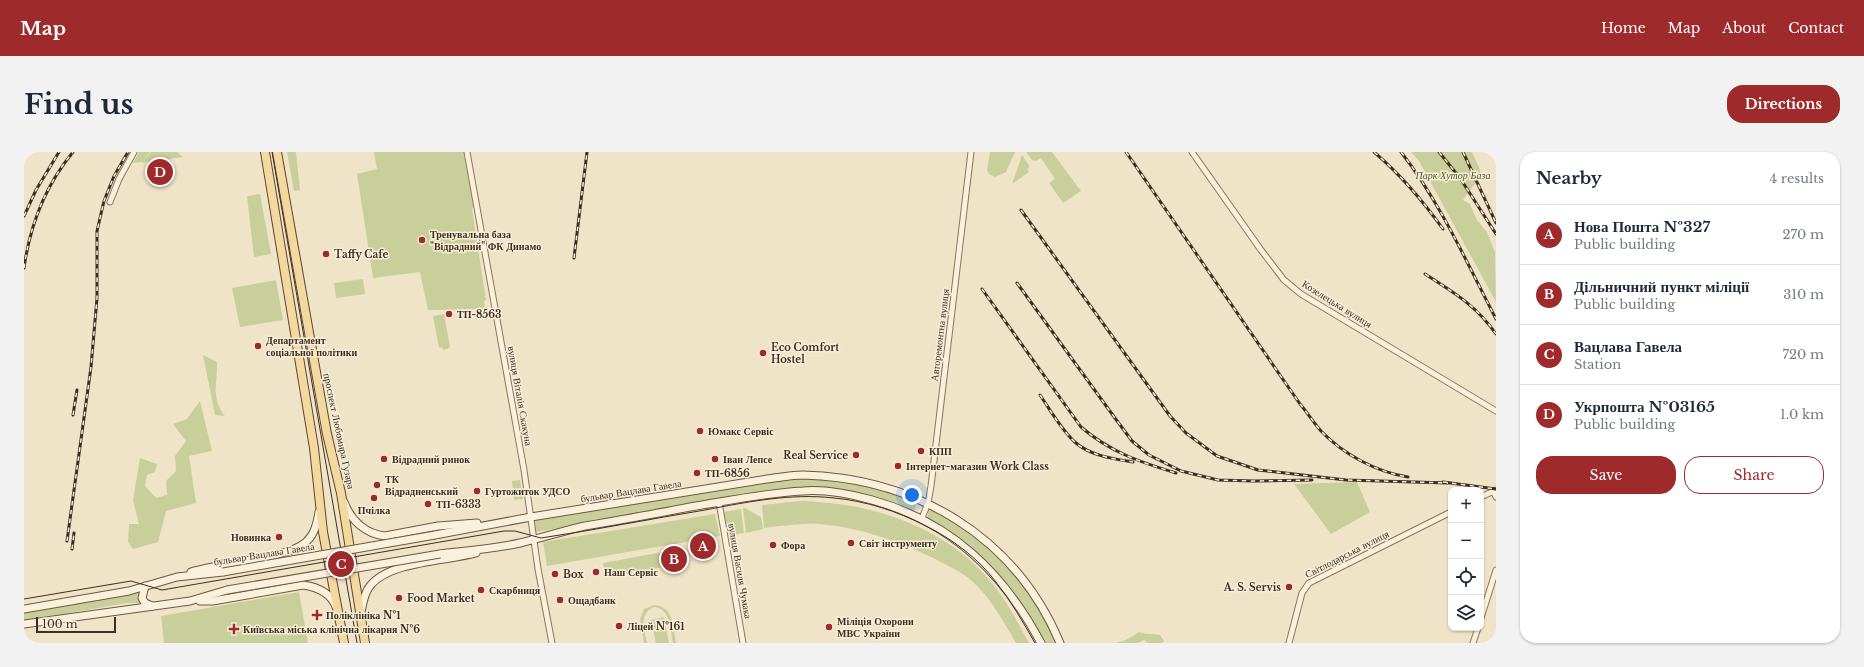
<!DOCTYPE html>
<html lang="en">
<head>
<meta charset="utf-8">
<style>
	:root { --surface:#fff; --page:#f2f2f3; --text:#1f2937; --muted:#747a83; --line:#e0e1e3; --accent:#9e2a2b }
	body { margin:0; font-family:"Libre Baskerville",serif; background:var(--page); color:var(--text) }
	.controls { position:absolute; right:12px; bottom:12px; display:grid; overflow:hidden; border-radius:8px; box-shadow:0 1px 3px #0004 }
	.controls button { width:36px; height:36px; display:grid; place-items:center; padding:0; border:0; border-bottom:1px solid var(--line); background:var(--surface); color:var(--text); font:20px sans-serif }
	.scale { position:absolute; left:12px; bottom:10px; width:80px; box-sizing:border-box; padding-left:4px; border:2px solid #3d2e20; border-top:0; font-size:11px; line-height:14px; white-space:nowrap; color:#3d2e20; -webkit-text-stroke:3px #f7eed8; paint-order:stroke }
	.you { position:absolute; left:888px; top:343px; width:14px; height:14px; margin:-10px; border:3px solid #fff; border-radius:50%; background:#1a73e8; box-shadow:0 0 0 6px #1a73e833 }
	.badge { display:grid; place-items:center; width:26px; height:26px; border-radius:50%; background:var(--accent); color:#fff; font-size:13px; font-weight:700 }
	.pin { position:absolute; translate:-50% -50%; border:2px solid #fff; box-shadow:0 1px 4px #0006 }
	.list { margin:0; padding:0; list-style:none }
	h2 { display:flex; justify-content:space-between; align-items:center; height:52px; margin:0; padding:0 16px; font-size:17px }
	h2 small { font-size:13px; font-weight:400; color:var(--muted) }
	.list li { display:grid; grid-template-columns:26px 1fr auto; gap:12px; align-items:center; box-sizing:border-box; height:60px; padding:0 16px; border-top:1px solid var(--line) }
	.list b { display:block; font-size:15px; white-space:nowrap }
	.list p { margin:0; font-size:13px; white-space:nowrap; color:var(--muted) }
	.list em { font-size:13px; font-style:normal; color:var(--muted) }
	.actions { display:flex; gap:8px; padding:12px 16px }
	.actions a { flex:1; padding:9px 0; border:1px solid var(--accent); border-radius:16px; text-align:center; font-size:14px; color:var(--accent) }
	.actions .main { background:var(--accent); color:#fff }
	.icon { flex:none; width:22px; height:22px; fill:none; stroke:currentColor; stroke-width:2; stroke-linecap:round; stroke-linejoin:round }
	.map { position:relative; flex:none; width:1472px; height:491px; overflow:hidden; border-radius:16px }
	header { display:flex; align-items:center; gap:24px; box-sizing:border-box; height:56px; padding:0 20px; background:var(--accent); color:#fff }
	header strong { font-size:19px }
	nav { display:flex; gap:22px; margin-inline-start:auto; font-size:14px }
	.intro { display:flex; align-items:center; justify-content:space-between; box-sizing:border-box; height:96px; padding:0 24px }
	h1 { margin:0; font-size:28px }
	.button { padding:10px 18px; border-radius:16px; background:var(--accent); color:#fff; font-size:14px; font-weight:700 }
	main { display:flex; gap:24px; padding:0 24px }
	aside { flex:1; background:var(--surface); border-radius:16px; box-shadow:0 1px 3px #0004 }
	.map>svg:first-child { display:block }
	.green { fill:#c9cf9b }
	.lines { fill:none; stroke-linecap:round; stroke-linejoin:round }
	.minor-casing { stroke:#8d765c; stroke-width:7 }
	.secondary-casing { stroke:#6f573f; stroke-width:9 }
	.primary-casing { stroke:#5b4430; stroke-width:10 }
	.minor { stroke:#faf1dc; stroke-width:5 }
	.secondary { stroke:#faf1dc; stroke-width:7 }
	.primary { stroke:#f3d9a0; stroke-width:8 }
	.tram { stroke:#3d2e20; stroke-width:1 }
	.rail-casing { stroke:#3d2e20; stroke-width:3 }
	.rail { stroke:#f7eed8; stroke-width:1.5; stroke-dasharray:4.5; stroke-linecap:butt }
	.secondary-bridge-casing { stroke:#6f573f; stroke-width:9; stroke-linecap:butt }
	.secondary-bridge { stroke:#faf1dc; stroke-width:7 }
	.poi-dot { fill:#9e2a2b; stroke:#f7eed8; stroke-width:1.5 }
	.labels { text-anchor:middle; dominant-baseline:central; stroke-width:3; stroke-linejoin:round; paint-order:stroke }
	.park-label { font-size:10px; font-style:italic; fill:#4d5a26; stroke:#f7eed8 }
	.poi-label { font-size:10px; font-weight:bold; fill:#3d2e20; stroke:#f7eed8; text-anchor:start }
	.street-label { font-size:10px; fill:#3d2e20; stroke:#f7eed8 }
</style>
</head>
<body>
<header>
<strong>Map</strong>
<nav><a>Home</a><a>Map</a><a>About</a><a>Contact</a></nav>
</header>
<div class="intro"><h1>Find us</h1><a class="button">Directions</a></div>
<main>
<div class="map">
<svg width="1472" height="491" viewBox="0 0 1472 491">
	<rect width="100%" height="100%" fill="#f0e4c8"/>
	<g class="green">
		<polygon points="115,0 126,0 121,7 127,0 153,0 159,5 118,11 120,8 118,10 109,11"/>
		<polygon points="263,0 272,0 276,38 270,39"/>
		<polygon points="350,0 440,0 450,53 448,57 462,148 460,149 461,157 404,158 396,120 349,126 333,22 353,17"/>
		<polygon points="966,0 991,0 982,20 971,25 965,22 963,18"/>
		<polygon points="1002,0 1028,0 1057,39 1039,51 1025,31 1031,27 1017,6 1012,9 1008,8"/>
		<polygon points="1387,0 1448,0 1455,15 1457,23 1439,48 1446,52 1453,68 1463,80 1471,100 1472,150 1395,9"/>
		<polygon points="998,3 1006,15 1003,17 1005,20 988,32"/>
		<polygon points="236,42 247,102 230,105 223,44"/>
		<polygon points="339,127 341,142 312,146 310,131"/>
		<polygon points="252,128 259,168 216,175 208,136"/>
		<polygon points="420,162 426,194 425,196 419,198 418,195 415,196 409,164"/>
		<path d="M 179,203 L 193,210 C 194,231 186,245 201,264 L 191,263 Z"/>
		<polygon points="176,249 188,299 165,304 172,351 142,359 134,390 109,397 104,390 105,372 115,372 109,348 116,306 133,312 131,320 123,323 121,334 132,346 143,343 142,329 152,319 151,304 162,289 149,272 163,267"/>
		<path d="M 777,326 L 810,328 L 860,337 L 893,350 L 891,357 L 888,358 C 839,339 800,332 748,337 L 512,380 L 510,369 L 747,329 Z"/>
		<polygon points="496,328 499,347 490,348 488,329"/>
		<polygon points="1333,330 1346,360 1307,382 1270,332"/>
		<path d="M 777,349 C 849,351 921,374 968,431 C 983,449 994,471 1005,491 L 992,491 C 979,469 967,446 948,429 C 937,419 922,413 909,406 C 873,389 835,375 795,372 C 777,371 759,374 740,376 L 738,353 Z"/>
		<polygon points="719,356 721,356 737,365 739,377 722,381"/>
		<path d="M 907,356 C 926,367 945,377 961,392 C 991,418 1017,455 1033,491 L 1019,491 C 990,434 958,400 904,366 L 904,360 Z"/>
		<polygon points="717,357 720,381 704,384 699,360"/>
		<polygon points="691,362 696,384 523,414 519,390"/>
		<polygon points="638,400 640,415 582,425 579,411"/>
		<polygon points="116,438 115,443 119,451 103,451 0,469 0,458"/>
		<polygon points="275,440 284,491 140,491 137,464"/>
		<path d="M 630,453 C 650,454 649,475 652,491 L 649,491 C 646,477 647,457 630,455 C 614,462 621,478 623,491 L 620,491 L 616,467 L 620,457 Z"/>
		<polygon points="640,465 645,491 632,491 627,468"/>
		<path d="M 1115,480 C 1123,483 1128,481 1136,483 L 1140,489 L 1138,491 L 1124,491 L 1120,488 L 1114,491 L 1092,491 L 1102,488 Z"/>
	</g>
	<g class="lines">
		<g class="minor-casing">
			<g id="minor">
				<polyline points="443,0 500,318 514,417 528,491"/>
				<polyline points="1168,0 1237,98 1260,128 1277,142 1472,259"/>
				<polyline points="86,50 95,27 110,0"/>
				<polyline points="1469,339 1472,345"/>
				<polyline points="1457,345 1472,338"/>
				<polyline points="695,350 719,491"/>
				<polyline points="898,366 904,351 907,334 947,0"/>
				<polyline points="1457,466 1472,418"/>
				<polyline points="1265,491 1278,441 1285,431 1427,360"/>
				<polyline points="1449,491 1454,476"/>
			</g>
		</g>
		<g class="secondary-casing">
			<g id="secondary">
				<path d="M 320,350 C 327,369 342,382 361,384 L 414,374 L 453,371"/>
				<path d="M 411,383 L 507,365 L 743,327 C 754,326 767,323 779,323 C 892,326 991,384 1036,491"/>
				<path d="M 416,402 C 442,399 470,397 496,391 C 517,386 539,379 561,374 C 596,368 631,362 666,355 C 704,349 741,341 779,339 C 803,337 826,342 848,348 C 927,370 979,420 1017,491"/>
				<path d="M 167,420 C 195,411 263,407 282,390 C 291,382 293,371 295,360"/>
				<polyline points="121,434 118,446 121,451 128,454"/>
				<path d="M 176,449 L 189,449 L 279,433 C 293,435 307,441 312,455"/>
				<polyline points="0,457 105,439 153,425 199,420"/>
				<path d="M 337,460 C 339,451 340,441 346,434 C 365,409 423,409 452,401"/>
				<polyline points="0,472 166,449 203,438"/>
			</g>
		</g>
		<g class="primary-casing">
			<g id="primary">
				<polyline points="241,0 290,296 299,380 320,491"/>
				<polyline points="253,0 303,282 317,341 341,491"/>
			</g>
		</g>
		<use href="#minor" class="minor"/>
		<use href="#secondary" class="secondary"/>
		<use href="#primary" class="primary"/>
		<g class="tram">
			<polyline points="248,0 333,491"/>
			<path d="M 0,447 L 107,429 L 138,438 L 480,379 L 491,379 L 517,386 C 571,378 626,367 681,358 C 723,350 767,341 810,346 C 842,349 873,359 902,374 C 928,387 954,406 972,430 C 987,449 999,470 1011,491"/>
		</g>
		<g class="rail-casing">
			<g id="rail">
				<path d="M 1102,0 L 1276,252 C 1283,260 1289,270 1297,279 C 1319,302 1352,320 1384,325"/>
				<path d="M 1350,0 C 1376,22 1399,49 1419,77"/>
				<path d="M 1377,0 C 1416,50 1443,111 1472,167"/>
				<polyline points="1415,0 1436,26 1472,82"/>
				<polyline points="1439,0 1472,71"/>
				<polyline points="997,58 1146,264 1162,281 1193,304 1234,318 1322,328 1424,331"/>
				<polyline points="0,64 12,38 35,0"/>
				<polyline points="550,106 563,0"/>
				<path d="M 0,116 C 6,73 21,34 49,0"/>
				<path d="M 1401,122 C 1430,141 1452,153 1472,182"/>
				<polyline points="993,131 1088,262 1108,289 1125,303 1157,319 1194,328 1230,329 1288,328"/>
				<path d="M 958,137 L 1057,275 C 1086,300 1116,310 1152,321"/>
				<path d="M 1016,243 C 1027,259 1038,279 1052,291 C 1067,304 1091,307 1109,310"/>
				<polyline points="49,263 53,238"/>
				<polyline points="1419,330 1472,337"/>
				<polyline points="43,389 67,215 73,146 73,79 80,49 90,24 104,0"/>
				<polyline points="48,397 50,381"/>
			</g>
		</g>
		<use href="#rail" class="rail"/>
		<g class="secondary-bridge-casing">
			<g id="secondary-bridge">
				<polyline points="199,420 411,383"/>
				<polyline points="203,438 416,402"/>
			</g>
		</g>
		<use href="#secondary-bridge" class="secondary-bridge"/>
	</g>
	<g class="poi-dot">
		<circle cx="398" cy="88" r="4"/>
		<circle cx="302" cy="102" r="4"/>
		<circle cx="425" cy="162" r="4"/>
		<circle cx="234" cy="194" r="4"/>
		<circle cx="739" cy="201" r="4"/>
		<circle cx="676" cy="279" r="4"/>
		<circle cx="897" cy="299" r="4"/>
		<circle cx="832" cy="303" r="4"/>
		<circle cx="360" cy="307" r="4"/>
		<circle cx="691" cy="307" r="4"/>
		<circle cx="874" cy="314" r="4"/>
		<circle cx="673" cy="321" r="4"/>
		<circle cx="353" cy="333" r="4"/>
		<circle cx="453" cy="339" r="4"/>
		<circle cx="350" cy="346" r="4"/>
		<circle cx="404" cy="352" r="4"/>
		<circle cx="255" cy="385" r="4"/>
		<circle cx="827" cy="391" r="4"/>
		<circle cx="749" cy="393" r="4"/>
		<circle cx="572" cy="420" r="4"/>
		<circle cx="531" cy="422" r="4"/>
		<circle cx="1265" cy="435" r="4"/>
		<circle cx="457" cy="438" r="4"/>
		<circle cx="375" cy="446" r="4"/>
		<circle cx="536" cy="448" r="4"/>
		<path d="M291 457h4v4h4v4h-4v4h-4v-4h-4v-4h4z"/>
		<circle cx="595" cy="474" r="4"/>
		<circle cx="805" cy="475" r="4"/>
		<path d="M208 471h4v4h4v4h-4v4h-4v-4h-4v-4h4z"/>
	</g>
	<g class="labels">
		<g class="park-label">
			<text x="1429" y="23">Парк Хутор База</text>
		</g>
		<g class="poi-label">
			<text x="406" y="82">Тренувальна база<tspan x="406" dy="12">"Відрадний" ФК Динамо</tspan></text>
			<text x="310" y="102">Taffy Cafe</text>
			<text x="433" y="162">ТП-8563</text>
			<text x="242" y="188">Департамент<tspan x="242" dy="12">соціальної політики</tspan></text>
			<text x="747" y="195">Eco Comfort<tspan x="747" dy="12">Hostel</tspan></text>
			<text x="684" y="279">Юмакс Сервіс</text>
			<text x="905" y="299">КПП</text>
			<text x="824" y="303" text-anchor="end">Real Service</text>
			<text x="368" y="307">Відрадний ринок</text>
			<text x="699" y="307">Іван Лепсе</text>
			<text x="882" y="314">Інтернет-магазин Work Class</text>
			<text x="681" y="321">ТП-6856</text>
			<text x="361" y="327">ТК<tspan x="361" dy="12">Відрадненський</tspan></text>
			<text x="461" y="339">Гуртожиток УДСО</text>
			<text x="412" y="352">ТП-6333</text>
			<text x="350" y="358" text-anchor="middle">Пчілка</text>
			<text x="247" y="385" text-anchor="end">Новинка</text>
			<text x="835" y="391">Світ інструменту</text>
			<text x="757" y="393">Фора</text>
			<text x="580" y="420">Наш Сервіс</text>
			<text x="539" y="422">Box</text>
			<text x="1257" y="435" text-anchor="end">A. S. Servis</text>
			<text x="465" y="438">Скарбниця</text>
			<text x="383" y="446">Food Market</text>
			<text x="544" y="448">Ощадбанк</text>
			<text x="302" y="463">Поліклініка №1</text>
			<text x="813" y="469">Міліція Охорони<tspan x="813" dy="12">МВС України</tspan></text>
			<text x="603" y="474">Ліцей №161</text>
			<text x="219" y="477">Київська міська клінічна лікарня №6</text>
		</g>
		<g class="street-label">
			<text transform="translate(1313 152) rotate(32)">Козелецька вулиця</text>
			<text transform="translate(916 183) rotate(-83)">Авторемонтна вулиця</text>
			<text transform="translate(496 244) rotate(80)">вулиця Віталія Скакуна</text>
			<text transform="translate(315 279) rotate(78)">проспект Любомира Гузара</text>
			<text transform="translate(607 339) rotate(-9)">бульвар Вацлава Гавела</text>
			<text transform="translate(240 402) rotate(-9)">бульвар Вацлава Гавела</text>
			<text transform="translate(1323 402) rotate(-27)">Світлодарська вулиця</text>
			<text transform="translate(716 419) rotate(80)">вулиця Василя Чумака</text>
		</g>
	</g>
</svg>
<div class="controls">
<button>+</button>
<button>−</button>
<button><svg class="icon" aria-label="locate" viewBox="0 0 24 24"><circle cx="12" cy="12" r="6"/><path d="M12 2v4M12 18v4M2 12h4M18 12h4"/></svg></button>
<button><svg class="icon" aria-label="layers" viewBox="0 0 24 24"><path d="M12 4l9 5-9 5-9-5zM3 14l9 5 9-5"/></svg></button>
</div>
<div class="scale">100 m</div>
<div class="you"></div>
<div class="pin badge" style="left:679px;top:394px">A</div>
<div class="pin badge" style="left:650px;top:407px">B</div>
<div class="pin badge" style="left:317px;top:412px">C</div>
<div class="pin badge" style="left:136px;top:20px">D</div>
</div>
<aside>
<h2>Nearby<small>4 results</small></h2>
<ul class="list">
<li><span class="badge">A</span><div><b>Нова Пошта №327</b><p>Public building</p></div><em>270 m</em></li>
<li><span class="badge">B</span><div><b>Дільничний пункт міліції</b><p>Public building</p></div><em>310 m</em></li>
<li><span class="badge">C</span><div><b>Вацлава Гавела</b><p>Station</p></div><em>720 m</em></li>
<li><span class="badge">D</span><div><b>Укрпошта №03165</b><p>Public building</p></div><em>1.0 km</em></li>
</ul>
<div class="actions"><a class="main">Save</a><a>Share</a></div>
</aside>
</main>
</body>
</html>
